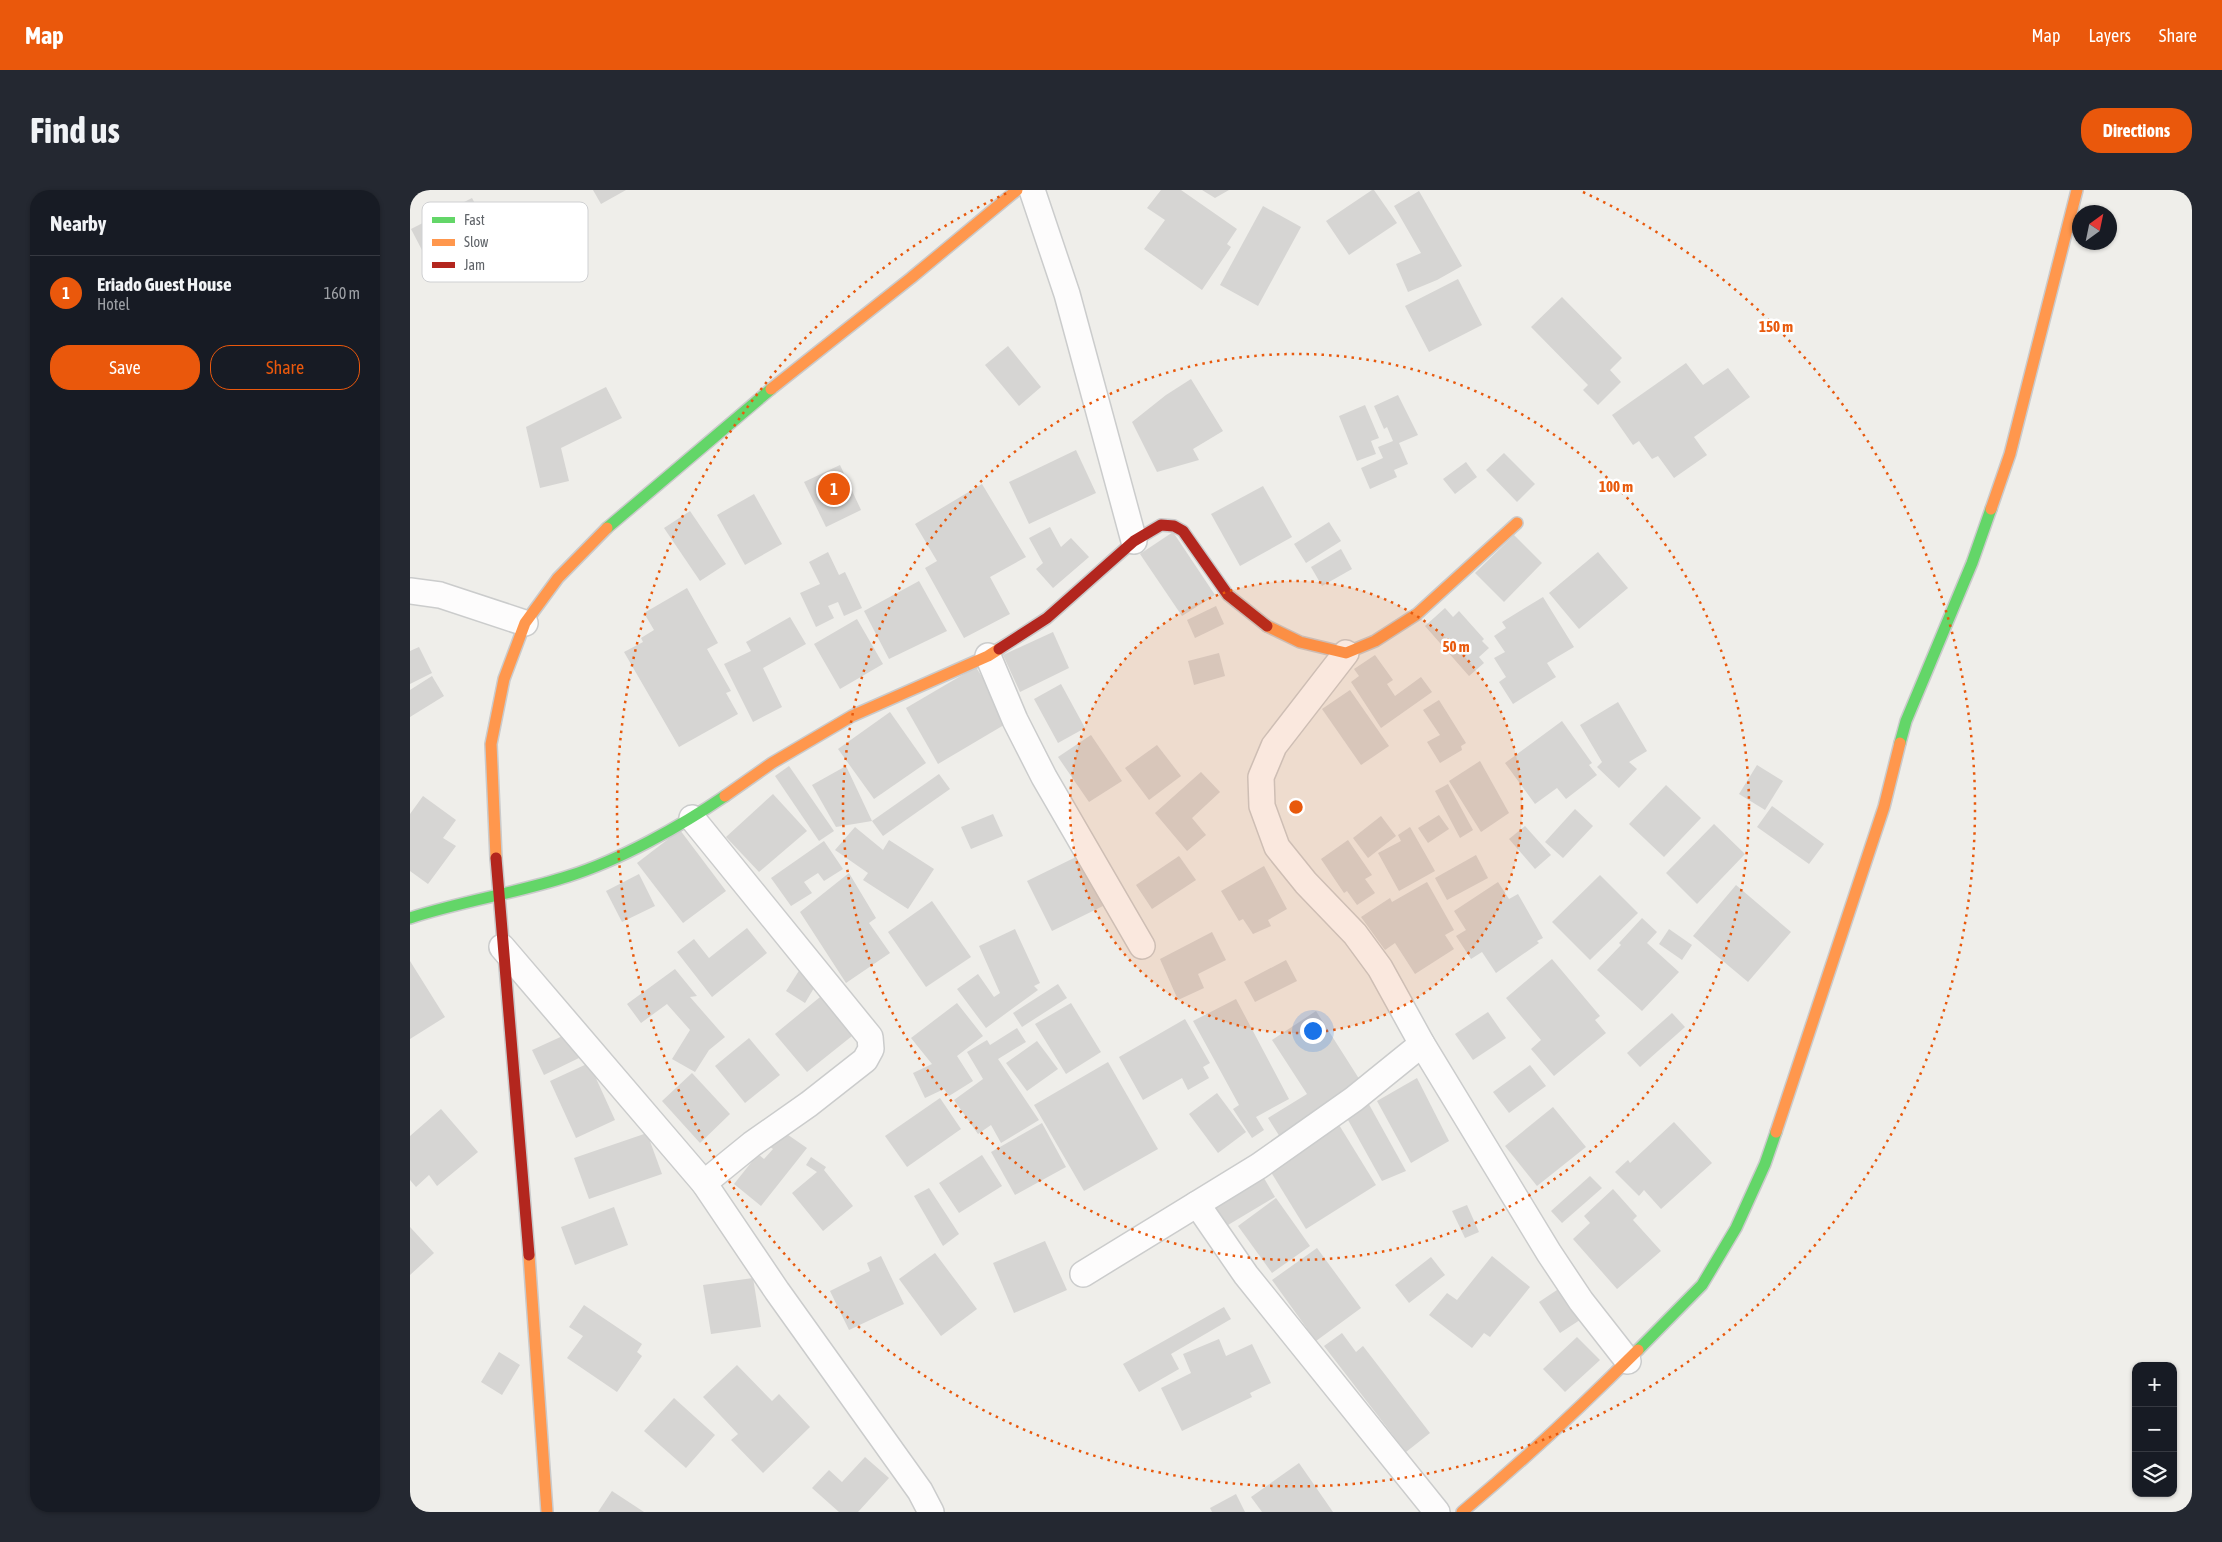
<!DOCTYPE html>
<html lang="en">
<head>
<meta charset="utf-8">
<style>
	:root { --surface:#171b24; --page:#242831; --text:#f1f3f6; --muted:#9ea1a6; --line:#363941; --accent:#ea580c }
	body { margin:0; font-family:"Asap Condensed",sans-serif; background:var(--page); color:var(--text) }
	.controls { position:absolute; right:15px; bottom:15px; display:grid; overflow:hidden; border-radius:10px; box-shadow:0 1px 4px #0004 }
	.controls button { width:45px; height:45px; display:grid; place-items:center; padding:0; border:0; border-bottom:1px solid var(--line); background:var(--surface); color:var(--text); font:25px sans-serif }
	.compass { position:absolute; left:1662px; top:15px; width:45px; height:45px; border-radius:50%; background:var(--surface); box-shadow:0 1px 4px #0004; rotate:33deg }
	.you { position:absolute; left:902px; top:840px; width:18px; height:18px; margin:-12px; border:4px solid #fff; border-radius:50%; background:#1a73e8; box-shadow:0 0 0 8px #1a73e833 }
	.badge { display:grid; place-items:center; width:32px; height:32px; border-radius:50%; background:var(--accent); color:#fff; font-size:16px; font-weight:700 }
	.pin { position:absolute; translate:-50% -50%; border:2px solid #fff; box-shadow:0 1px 5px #0006 }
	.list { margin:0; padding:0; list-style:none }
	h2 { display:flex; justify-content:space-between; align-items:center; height:65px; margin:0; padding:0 20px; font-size:21px }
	h2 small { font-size:16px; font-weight:400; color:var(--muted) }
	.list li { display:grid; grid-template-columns:32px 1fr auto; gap:15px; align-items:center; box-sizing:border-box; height:75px; padding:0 20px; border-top:1px solid var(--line) }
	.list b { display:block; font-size:19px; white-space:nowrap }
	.list p { margin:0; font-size:16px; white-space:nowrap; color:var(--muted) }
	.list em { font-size:16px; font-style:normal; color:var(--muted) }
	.actions { display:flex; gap:10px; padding:15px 20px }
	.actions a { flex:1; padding:11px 0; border:1px solid var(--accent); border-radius:20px; text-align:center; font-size:18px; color:var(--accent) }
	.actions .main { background:var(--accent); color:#fff }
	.icon { flex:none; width:28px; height:28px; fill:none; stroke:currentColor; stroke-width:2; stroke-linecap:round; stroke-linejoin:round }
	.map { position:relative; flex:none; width:1782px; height:1322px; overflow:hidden; border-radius:20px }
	header { display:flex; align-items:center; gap:30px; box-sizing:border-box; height:70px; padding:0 25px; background:var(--accent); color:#fff }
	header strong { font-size:24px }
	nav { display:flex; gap:28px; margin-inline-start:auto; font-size:18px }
	.intro { display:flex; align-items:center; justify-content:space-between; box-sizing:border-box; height:120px; padding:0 30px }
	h1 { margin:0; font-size:35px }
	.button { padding:12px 22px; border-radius:20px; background:var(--accent); color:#fff; font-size:18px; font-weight:700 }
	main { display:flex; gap:30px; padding:0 30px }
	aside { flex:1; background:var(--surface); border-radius:20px; box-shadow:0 1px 4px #0004 }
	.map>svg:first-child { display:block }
	.building { fill:#d6d5d3 }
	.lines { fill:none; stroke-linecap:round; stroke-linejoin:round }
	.street-casing { stroke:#cbcccc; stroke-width:28 }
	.fast-casing { stroke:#cacacb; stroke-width:14 }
	.slow-casing { stroke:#cacacb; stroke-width:14 }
	.jam-casing { stroke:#cacacb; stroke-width:14 }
	.street { stroke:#fdfcfc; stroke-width:25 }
	.fast { stroke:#63d668; stroke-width:11 }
	.slow { stroke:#ff974d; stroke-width:11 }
	.jam { stroke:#b3261e; stroke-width:11 }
	.ring { fill:none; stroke:#e8590c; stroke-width:2.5; stroke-dasharray:2.5 5 }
	.key { fill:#fff; stroke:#cfd0d2; stroke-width:1 }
	.key-label { font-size:14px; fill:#5f6368 }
	.centre { fill:#e8590c; stroke:#fff; stroke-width:2.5 }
	.ring-label { font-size:15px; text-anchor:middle; font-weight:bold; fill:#e8590c; stroke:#fff; stroke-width:5; stroke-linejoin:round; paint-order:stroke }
</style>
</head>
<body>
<header>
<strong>Map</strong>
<nav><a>Map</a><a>Layers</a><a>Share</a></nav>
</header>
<div class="intro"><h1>Find us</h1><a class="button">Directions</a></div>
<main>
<aside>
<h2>Nearby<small></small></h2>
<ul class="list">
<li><span class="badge">1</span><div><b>Eriado Guest House</b><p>Hotel</p></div><em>160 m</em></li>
</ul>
<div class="actions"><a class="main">Save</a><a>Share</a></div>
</aside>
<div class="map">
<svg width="1782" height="1322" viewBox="0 0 1782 1322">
	<rect width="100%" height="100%" fill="#efeeea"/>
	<g class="building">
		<polygon points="183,0 216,0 191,14"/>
		<polygon points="751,0 771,0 827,39 817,54 821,57 792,100 734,59 755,30 737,18"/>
		<polygon points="792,0 819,0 805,8"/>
		<polygon points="962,0 964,0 987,33 939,65 916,31"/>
		<polygon points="1009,1 1052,76 1027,90 998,102 986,74 1011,63 984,16"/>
		<polygon points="62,8 87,55 26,87 1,39"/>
		<polygon points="853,16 891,37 848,116 810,95"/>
		<polygon points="1048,89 1072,135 1019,162 995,116"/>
		<polygon points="1152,107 1212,168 1200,180 1211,192 1188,215 1173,200 1178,195 1121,137"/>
		<polygon points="598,156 631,197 609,216 575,175"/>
		<polygon points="1276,173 1293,195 1318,178 1340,207 1284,247 1297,265 1264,288 1248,266 1242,269 1229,251 1223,255 1202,225"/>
		<polygon points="781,189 813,241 783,259 789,270 747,282 722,232 756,205"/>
		<polygon points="196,197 212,228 151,258 159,291 130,298 116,237"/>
		<polygon points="988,205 1008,245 989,253 998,274 984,280 987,287 960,299 951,278 973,268 968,257 983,251 977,237 974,239 964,216"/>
		<polygon points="955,215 969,248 961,251 966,264 947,271 929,226"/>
		<polygon points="666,260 686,303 619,334 599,292"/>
		<polygon points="1094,263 1125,294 1107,312 1076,280"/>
		<polygon points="1056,272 1067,287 1045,304 1033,289"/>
		<polygon points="430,275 451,320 416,337 394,292"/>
		<polygon points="572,294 616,367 580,387 600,424 554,448 515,378 527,371 505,334"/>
		<polygon points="853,296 882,347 830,376 801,324"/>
		<polygon points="344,304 372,354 335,375 307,325"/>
		<polygon points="280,321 316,374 290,391 254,338"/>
		<polygon points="919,332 931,351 896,373 884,354"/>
		<polygon points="640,337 651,357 661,348 679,367 643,398 626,379 633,373 619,348"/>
		<polygon points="763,342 805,405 772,426 730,364"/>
		<polygon points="1104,345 1132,373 1094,412 1065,383"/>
		<polygon points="931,359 942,379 912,396 901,377"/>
		<polygon points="418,362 429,385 435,382 452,418 434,426 428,412 418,416 424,428 406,437 390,403 410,394 399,372"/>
		<polygon points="1188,362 1218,398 1169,439 1139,403"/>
		<polygon points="509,391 537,441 479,469 454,421"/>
		<polygon points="277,398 308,453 297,459 321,501 316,503 328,524 269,557 214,462 233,452 231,448 244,440 234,423"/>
		<polygon points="1133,407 1164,457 1137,473 1146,487 1103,514 1089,492 1096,487 1084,468 1095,462 1084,446 1096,438 1092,432"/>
		<polygon points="806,416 814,434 785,448 777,430"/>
		<polygon points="1035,418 1043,427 1049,421 1074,449 1072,451 1079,458 1069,467 1074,473 1059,486 1015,436"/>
		<polygon points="380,427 396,454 353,478 372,517 343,532 314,474 341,461 336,452"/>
		<polygon points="447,429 473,474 430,499 404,454"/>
		<polygon points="643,442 659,478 610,502 593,465"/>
		<polygon points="9,457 22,483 0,494 0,461"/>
		<polygon points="809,463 815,486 784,495 778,471"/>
		<polygon points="965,465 983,490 977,494 985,506 1011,487 1022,502 971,538 941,492 949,486 944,479"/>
		<polygon points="566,477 599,532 528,574 496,518"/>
		<polygon points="22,486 34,506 0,527 0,500"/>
		<polygon points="651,494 675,538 648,553 624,509"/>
		<polygon points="940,500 979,556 951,575 912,519"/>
		<polygon points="1029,510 1056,553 1051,556 1052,560 1030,573 1017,552 1030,545 1013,520"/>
		<polygon points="1208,512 1237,561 1219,572 1227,579 1209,598 1187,577 1192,572 1170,535"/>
		<polygon points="480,522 516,573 464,609 428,559"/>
		<polygon points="1152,531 1182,573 1179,575 1187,585 1156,609 1147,598 1125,614 1095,573"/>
		<polygon points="681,545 712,591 679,612 648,567"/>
		<polygon points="747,555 771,586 739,610 715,578"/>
		<polygon points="1070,571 1099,623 1071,642 1039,591"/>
		<polygon points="1347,575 1373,591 1355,620 1329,604"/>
		<polygon points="379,576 424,641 409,651 365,586"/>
		<polygon points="436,576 462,631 426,637 402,595"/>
		<polygon points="791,582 810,602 782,628 796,645 777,661 745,623"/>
		<polygon points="529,584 540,599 473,646 462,631"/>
		<polygon points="1038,594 1063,640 1050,648 1025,601"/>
		<polygon points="1256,595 1291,628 1254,667 1219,634"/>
		<polygon points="363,604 397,641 349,682 316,647"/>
		<polygon points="13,606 46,630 33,648 46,656 18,694 0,681 0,624"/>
		<polygon points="1362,616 1414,654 1399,674 1347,637"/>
		<polygon points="1165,619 1183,636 1153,668 1135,652"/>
		<polygon points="583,624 593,646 561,659 551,637"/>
		<polygon points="1029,625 1039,639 1018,653 1008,638"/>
		<polygon points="971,626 986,646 958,668 943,648"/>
		<polygon points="1304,634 1335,664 1287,714 1256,683"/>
		<polygon points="1115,636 1141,665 1125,679 1099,649"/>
		<polygon points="445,637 473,660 479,650 524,679 498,719 453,690 458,683 425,660"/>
		<polygon points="1000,637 1025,681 989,701 968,663 991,651 988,645"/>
		<polygon points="270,640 316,701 273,733 227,673"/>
		<polygon points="938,650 962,685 955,689 965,703 947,715 937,701 934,703 911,669"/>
		<polygon points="414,651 433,679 414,691 408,683 394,692 402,703 381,716 361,688"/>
		<polygon points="1066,665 1078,688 1037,710 1025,688"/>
		<polygon points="668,666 693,716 642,741 617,691"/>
		<polygon points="769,666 786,690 742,719 726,695"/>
		<polygon points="854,676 877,719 858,730 861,736 843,744 833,729 829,731 811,701"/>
		<polygon points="439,683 466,728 459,733 480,763 436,793 390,722"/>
		<polygon points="229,684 245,716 212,732 196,701"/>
		<polygon points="1190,685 1228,723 1180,770 1142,732"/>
		<polygon points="1017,692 1044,740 1035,745 1044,759 1005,784 985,753 975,760 951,727 980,708 982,712"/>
		<polygon points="1088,692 1099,709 1108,704 1133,748 1127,751 1129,753 1086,783 1072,762 1061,769 1046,746 1056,740 1044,721"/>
		<polygon points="1326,695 1381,742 1338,792 1283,746"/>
		<polygon points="522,711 561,767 516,797 478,742"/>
		<polygon points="1232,728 1247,742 1237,753 1269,782 1232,821 1187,780 1211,755 1209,753"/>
		<polygon points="337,738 357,763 302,807 267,762 284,749 299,768"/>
		<polygon points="605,739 630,793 624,796 628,800 576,838 547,799 568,784 584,807 590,803 569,756"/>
		<polygon points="1259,739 1282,755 1272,770 1249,754"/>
		<polygon points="802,742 816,770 788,784 794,798 768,810 750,769"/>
		<polygon points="1142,769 1190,826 1185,830 1196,843 1144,886 1121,859 1131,850 1096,808"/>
		<polygon points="876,770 887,791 845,812 834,792"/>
		<polygon points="0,771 35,827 0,849"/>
		<polygon points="392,776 410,788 395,813 376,801"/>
		<polygon points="265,779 287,806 280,807 315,847 299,860 285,882 262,869 280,840 257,814 231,833 217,814"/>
		<polygon points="648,794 657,808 612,837 603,823"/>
		<polygon points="415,803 447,842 397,882 365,844"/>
		<polygon points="826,809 879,909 846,927 854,940 842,948 823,919 829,915 783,831"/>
		<polygon points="547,813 573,846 547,866 563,891 539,906 534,899 515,908 503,883 522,874 501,848"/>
		<polygon points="661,813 691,862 656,884 625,834"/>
		<polygon points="906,821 953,895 870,947 858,928 897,904 862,850"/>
		<polygon points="1078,822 1096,848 1063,870 1045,844"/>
		<polygon points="1262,823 1275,837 1230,877 1217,863"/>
		<polygon points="775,829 800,873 793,877 799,888 778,900 772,888 733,910 709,867"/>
		<polygon points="607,838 616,852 588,869 629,930 591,953 581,935 568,944 544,910 573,889 557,862 577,850 580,855"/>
		<polygon points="157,844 169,868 134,885 122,860"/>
		<polygon points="339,848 370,885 335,913 305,876"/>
		<polygon points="627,851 648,879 617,901 596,873"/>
		<polygon points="698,872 748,959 674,1001 624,915"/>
		<polygon points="179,873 205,930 166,948 140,891"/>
		<polygon points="1120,875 1136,896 1099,923 1083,902"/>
		<polygon points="282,883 320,924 290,953 252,911"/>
		<polygon points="1007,888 1039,951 1001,973 967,911"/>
		<polygon points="807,903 836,942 808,963 779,924"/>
		<polygon points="530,908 551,939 497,977 475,946"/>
		<polygon points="956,909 996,981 972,991 933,921"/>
		<polygon points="1143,917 1176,957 1127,996 1095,956"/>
		<polygon points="31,919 68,962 27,996 19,985 6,997 0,990 0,946"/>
		<polygon points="926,930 966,995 896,1039 856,974"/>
		<polygon points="1264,932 1302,973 1251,1019 1234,1000 1229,1006 1205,982 1218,970 1220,973"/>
		<polygon points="632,933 656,977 605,1005 581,962"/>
		<polygon points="368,938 397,958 351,1016 324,994 348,964 354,969 363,959 357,955"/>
		<polygon points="237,943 252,984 179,1009 164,968"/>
		<polygon points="572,965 592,996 549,1023 529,993"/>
		<polygon points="401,967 416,977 414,980 443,1016 413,1041 382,1003 407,982 396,975"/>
		<polygon points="851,983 865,1007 813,1038 799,1015"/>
		<polygon points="1180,986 1192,998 1152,1033 1141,1021"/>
		<polygon points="519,998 549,1044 533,1056 504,1006"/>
		<polygon points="1203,999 1227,1026 1223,1030 1251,1061 1207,1099 1163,1049 1180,1033 1174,1026"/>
		<polygon points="866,1008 900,1056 862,1083 828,1036"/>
		<polygon points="1057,1015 1069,1042 1055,1048 1042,1021"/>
		<polygon points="204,1017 218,1055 165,1075 151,1037"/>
		<polygon points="0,1037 24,1063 0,1085"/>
		<polygon points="635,1051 657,1100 604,1123 583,1073"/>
		<polygon points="907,1058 951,1118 906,1151 862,1090"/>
		<polygon points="525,1063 567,1119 531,1146 489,1089"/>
		<polygon points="471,1066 494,1114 439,1140 420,1101 460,1081 457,1073"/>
		<polygon points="1082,1066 1120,1097 1080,1147 1074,1143 1062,1158 1019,1125 1037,1103 1047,1110"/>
		<polygon points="1021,1067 1035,1085 999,1113 985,1095"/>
		<polygon points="343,1088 351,1137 301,1144 293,1095"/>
		<polygon points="1156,1094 1176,1126 1150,1143 1129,1112"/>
		<polygon points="174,1115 232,1154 227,1162 232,1166 207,1202 157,1168 173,1146 159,1137"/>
		<polygon points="814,1117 821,1129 761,1164 769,1179 729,1202 713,1174"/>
		<polygon points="932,1143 946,1162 953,1156 1020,1243 996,1262 914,1156"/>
		<polygon points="1167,1147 1190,1170 1155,1202 1133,1179"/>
		<polygon points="809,1149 816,1166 842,1154 861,1193 840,1203 842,1207 772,1241 751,1198 781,1183 773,1164"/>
		<polygon points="89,1162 110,1175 92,1205 71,1192"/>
		<polygon points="327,1175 362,1211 369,1204 400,1237 353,1283 321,1250 328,1244 293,1207"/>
		<polygon points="264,1208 305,1245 276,1278 234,1241"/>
		<polygon points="455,1267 479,1288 448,1322 429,1322 402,1298 419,1280 432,1292"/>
		<polygon points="889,1273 923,1322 852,1322 841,1307"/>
		<polygon points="202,1301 234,1322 188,1322"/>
		<polygon points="826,1304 835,1322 802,1322 800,1318"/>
	</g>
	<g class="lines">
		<g class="street-casing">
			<g id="street">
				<polyline points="622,0 657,104 724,351"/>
				<polyline points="0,401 30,405 115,433"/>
				<polyline points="936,463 864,556 851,587 852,616 867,657 896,693 945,744 970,778 1012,854 1139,1063 1171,1111 1218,1171"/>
				<polyline points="578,466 605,530 634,587 732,756"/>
				<polyline points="282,628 460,847 461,859 455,870 399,914 342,954 294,993"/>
				<polyline points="92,757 294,993 367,1101 510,1301 521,1322"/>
				<polyline points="787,1014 836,1085 1027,1322"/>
				<polyline points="673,1084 849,976 944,909 1012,854"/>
			</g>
		</g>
		<g class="fast-casing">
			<g id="fast">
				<polyline points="197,338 361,199"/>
				<polyline points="1490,553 1496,531 1562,373 1581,319"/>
				<path d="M 0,728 C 52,711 107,703 159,686 C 210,670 271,636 315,606"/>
				<polyline points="1228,1160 1292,1095 1326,1038 1355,974 1366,942"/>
			</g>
		</g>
		<g class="slow-casing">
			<g id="slow">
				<polyline points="361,199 501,88 607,0"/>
				<polyline points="1581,319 1600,264 1667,0"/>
				<polyline points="857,436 890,452 936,463 965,451 1007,424 1107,333"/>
				<polyline points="315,606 362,573 442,526 578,466 589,459"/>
				<polyline points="86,668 81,554 94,489 115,433 148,388 197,338"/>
				<polyline points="1366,942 1474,617 1490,553"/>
				<polyline points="119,1065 137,1322"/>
				<path d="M 1052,1322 C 1113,1271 1171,1217 1228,1160"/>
			</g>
		</g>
		<g class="jam-casing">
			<g id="jam">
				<polyline points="589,459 637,428 724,351 751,335 764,336 773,341 818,405 857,436"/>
				<polyline points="86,668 119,1065"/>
			</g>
		</g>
		<use href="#street" class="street"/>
		<use href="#fast" class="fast"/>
		<use href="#slow" class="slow"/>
		<use href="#jam" class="jam"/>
	</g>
	<circle cx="886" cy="617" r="226" fill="#e8590c" fill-opacity=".12"/>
	<g class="ring">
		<circle cx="886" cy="617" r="226"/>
		<circle cx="886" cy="617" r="453"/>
		<path d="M1173 2A679 679 0 1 1 599 2"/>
	</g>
	<rect x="12" y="12" width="166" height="80" rx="8" class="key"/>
	<rect x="22" y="27" width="23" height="6" fill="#63d668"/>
	<rect x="22" y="49" width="23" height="7" fill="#ff974d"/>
	<rect x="22" y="72" width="23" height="6" fill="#b3261e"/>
	<g class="key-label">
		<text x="54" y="35">Fast</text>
		<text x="54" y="57">Slow</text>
		<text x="54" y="80">Jam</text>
	</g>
	<circle cx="886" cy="617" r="8" class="centre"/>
	<g class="ring-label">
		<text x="1366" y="142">150 m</text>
		<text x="1206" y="302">100 m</text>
		<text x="1046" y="462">50 m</text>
	</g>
</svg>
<div class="controls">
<button>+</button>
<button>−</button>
<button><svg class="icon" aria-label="layers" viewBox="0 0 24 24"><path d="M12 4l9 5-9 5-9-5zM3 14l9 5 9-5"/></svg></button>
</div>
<svg class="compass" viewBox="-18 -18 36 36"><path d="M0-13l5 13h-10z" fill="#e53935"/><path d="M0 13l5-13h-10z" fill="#9ea1a6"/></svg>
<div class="you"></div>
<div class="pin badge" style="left:424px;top:299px">1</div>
</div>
</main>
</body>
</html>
